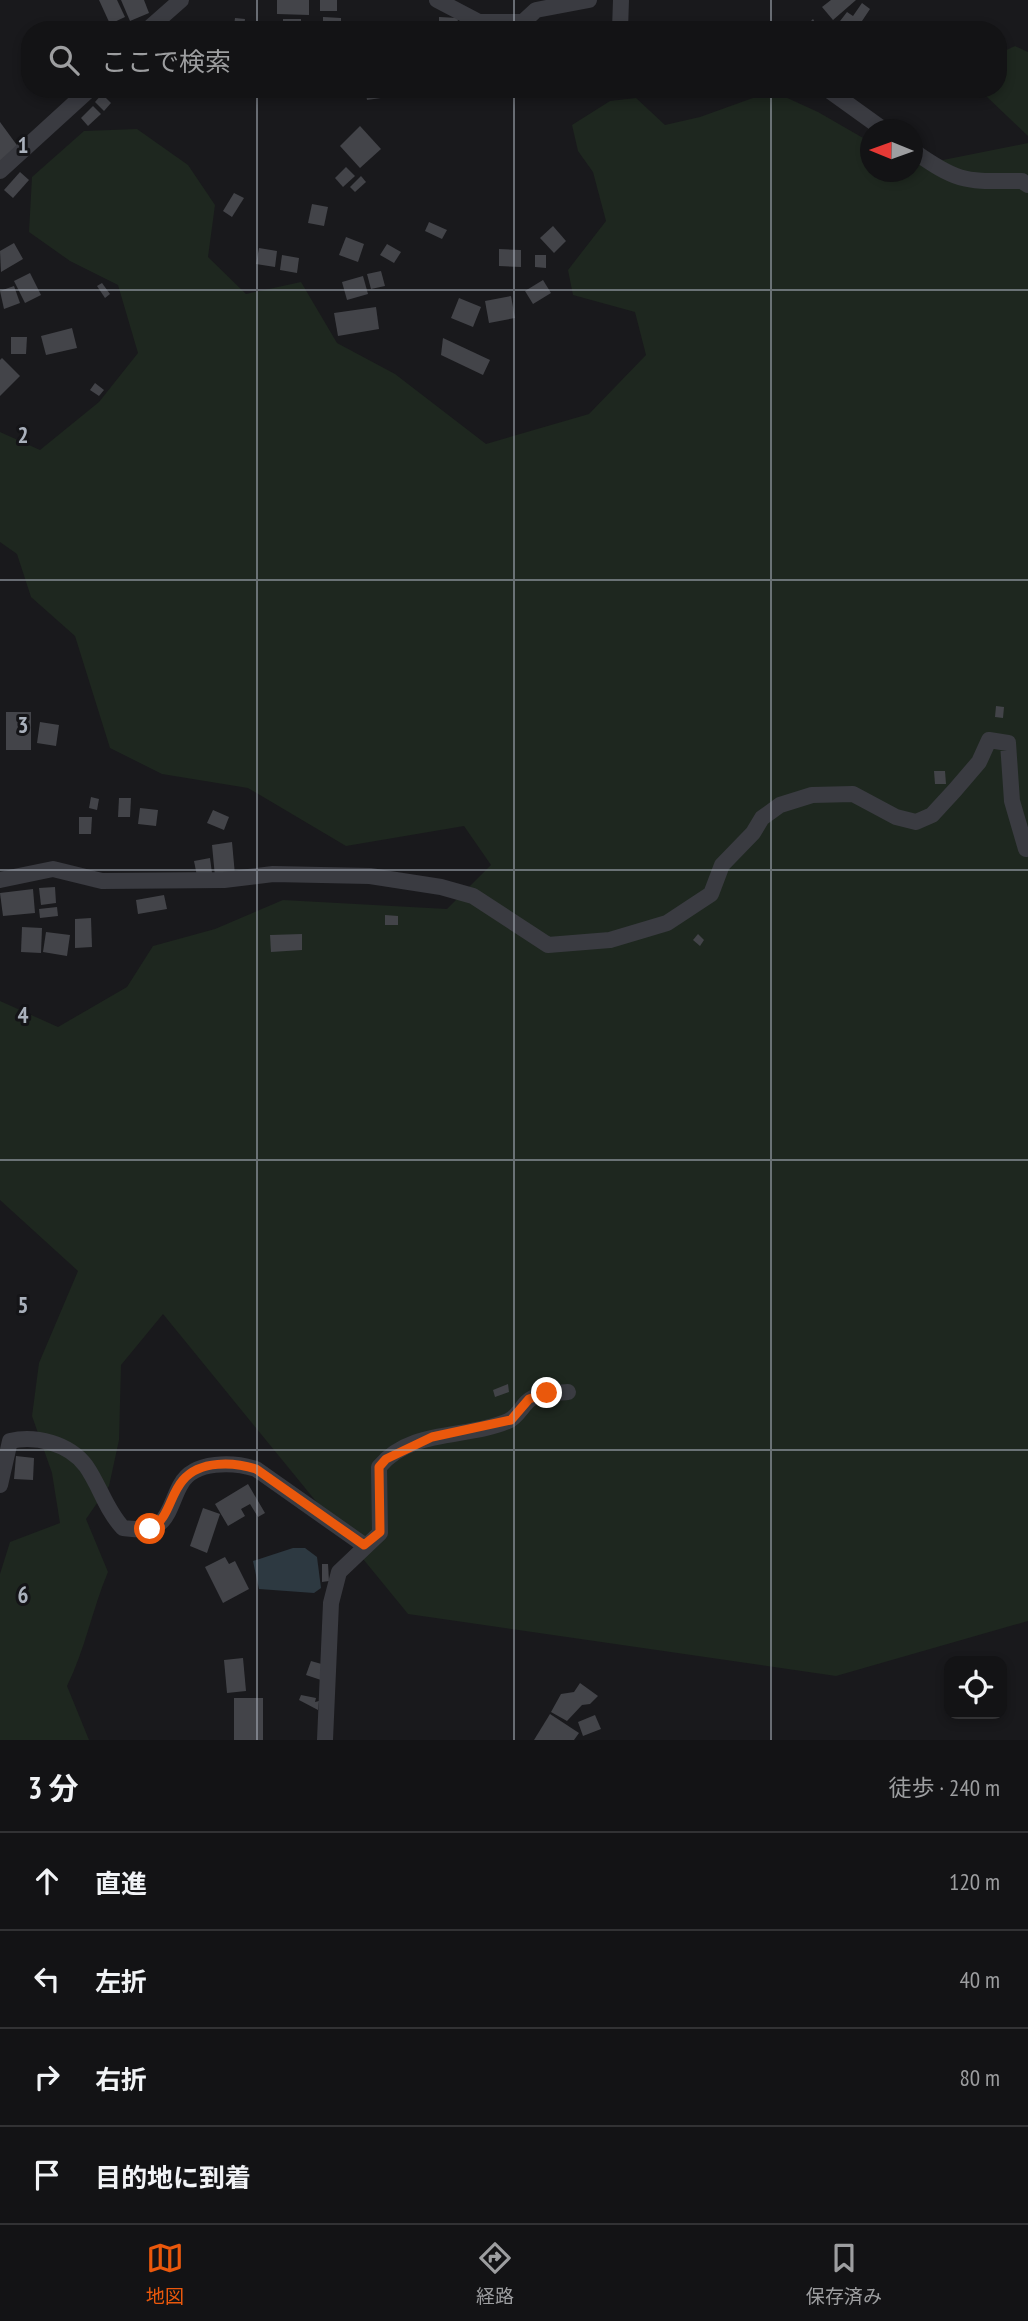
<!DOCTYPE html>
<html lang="ja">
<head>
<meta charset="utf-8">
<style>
	:root { --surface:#131315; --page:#202022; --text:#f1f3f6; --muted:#9d9ea0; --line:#323234; --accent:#ea580c }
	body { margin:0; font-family:"PT Sans Narrow","Noto Sans JP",sans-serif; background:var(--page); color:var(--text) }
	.controls { position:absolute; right:21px; bottom:21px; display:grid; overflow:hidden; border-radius:14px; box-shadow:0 4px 10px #0003 }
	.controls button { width:63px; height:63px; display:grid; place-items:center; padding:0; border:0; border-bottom:2px solid var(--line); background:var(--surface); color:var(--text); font:35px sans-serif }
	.compass { position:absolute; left:860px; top:119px; width:63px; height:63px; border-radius:50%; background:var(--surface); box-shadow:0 4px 10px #0003; rotate:271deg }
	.stop { position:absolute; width:21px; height:21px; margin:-16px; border:5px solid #ea580c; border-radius:50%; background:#fff }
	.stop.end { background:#ea580c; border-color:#fff; box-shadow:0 2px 7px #0008 }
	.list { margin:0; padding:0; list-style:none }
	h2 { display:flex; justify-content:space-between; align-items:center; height:91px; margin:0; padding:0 28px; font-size:30px }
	h2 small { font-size:23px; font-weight:400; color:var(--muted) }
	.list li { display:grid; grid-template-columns:46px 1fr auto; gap:21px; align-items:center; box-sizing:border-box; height:98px; padding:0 28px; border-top:2px solid var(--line) }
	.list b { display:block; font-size:26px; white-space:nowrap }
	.list em { font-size:23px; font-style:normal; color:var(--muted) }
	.icon { flex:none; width:38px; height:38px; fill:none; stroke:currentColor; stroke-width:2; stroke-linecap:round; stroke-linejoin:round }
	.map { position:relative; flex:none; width:1028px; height:1740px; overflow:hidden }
	.search { position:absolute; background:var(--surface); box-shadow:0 4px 10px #0003; left:21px; right:21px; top:21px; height:77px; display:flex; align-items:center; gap:18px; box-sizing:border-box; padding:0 24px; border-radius:28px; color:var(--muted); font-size:26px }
	.sheet { height:483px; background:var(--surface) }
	nav { display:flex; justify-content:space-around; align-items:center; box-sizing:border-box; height:98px; border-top:2px solid var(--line); background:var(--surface); font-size:19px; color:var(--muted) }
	nav a { display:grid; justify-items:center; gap:4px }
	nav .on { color:var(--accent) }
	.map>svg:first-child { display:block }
	.green { fill:#1e271f }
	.water { fill:#2d3941 }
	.building { fill:#434449 }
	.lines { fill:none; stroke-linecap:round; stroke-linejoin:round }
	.minor { stroke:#3a3b41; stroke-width:16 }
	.route { stroke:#ea580c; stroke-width:9 }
	.grid { fill:none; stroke:#aab1bc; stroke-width:2; stroke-opacity:0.55 }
	.grid-label { font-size:23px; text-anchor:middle; font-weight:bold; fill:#aab1bc; stroke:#141417; stroke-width:6; stroke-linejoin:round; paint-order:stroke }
</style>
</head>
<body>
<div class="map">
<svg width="1028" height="1740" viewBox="0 0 1028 1740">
	<rect width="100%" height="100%" fill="#19191c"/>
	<g class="green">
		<polygon points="1015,46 1028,52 1028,136 986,96 985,89 998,89 998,54"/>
		<path d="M 772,91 L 818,112 L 870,142 L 870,172 L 912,172 L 913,166 L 1028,143 L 1028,1621 L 836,1676 L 408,1614 L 163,1314 L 121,1365 L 119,1440 L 109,1486 L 86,1519 L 108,1572 C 92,1610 85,1650 67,1686 L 89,1740 L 0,1740 L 0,1574 L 10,1542 L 60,1523 L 52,1473 L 32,1416 L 39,1363 L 78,1271 L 0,1200 L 0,1001 L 58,1027 L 127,987 L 153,946 L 215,929 L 283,900 L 447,909 L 491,865 L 464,826 L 346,846 L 248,788 L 162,774 L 110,748 L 75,636 L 31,597 L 17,554 L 0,542 L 0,432 L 40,450 L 99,402 L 138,353 L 118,285 L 70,261 L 29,232 L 32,177 L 84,131 L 137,129 L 188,165 L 215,205 L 208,257 L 246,294 L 301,282 L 337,343 L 395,374 L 486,444 L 589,414 L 646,355 L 635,312 L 573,295 L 568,270 L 606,221 L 593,172 L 578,151 L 572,125 L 610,101 L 636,98 L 665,125 L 700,117 Z"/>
	</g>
	<polygon class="water" points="293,1548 305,1548 317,1557 321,1588 314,1593 259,1589 253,1561"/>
	<g class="building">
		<polygon points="99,0 117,0 125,17 110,24"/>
		<polygon points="121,0 144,0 149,13 130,21"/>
		<polygon points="277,0 309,0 309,15 277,14"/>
		<rect x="320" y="0" width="17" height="11"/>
		<polygon points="831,0 856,0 833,20 822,7"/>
		<polygon points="862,3 870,9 856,30 843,30 837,25 847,12 853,16"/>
		<polygon points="323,17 341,18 341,30 323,30"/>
		<polygon points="439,17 458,18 457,30 439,30"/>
		<polygon points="235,18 245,19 244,27 234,26"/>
		<rect x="283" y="19" width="18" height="11"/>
		<polygon points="813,19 816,24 810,30 802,30"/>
		<polygon points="365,89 387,89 388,97 367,100"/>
		<polygon points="439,89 467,89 466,97 439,96"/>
		<polygon points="102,94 111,103 104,111 95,102"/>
		<polygon points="93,106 101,114 88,126 81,118"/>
		<polygon points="0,122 19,148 0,162"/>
		<polygon points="360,126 381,149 360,168 340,146"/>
		<polygon points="346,167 355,176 343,187 335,178"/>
		<polygon points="20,172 29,180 13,198 4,190"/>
		<polygon points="361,176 366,182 355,192 350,187"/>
		<polygon points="234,193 244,198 232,217 223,211"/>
		<polygon points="312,204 328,207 324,226 308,223"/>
		<polygon points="429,222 447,230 442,239 425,231"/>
		<polygon points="553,226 566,241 554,253 540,238"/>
		<polygon points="346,237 364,244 358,262 339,255"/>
		<polygon points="14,243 23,259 1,272 0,251"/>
		<polygon points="387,244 401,252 394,263 380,255"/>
		<polygon points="259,248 277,251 275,267 256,264"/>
		<polygon points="499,249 521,250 521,267 499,266"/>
		<polygon points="282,255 299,258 297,273 280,270"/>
		<polygon points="535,255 546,255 546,268 535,267"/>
		<polygon points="381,271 385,286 371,289 367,274"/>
		<polygon points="30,273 41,295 25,303 14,281"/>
		<polygon points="363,276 368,294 347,300 342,282"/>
		<polygon points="543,280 551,293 533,304 525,291"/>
		<polygon points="102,283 110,294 105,298 97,286"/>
		<polygon points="14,286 20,303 4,309 0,291"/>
		<polygon points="511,296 515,318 489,323 485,301"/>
		<polygon points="459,298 481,307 473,327 451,318"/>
		<polygon points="376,307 379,329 338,336 334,313"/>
		<polygon points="72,328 77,348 46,355 41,336"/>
		<polygon points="11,337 27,337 26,354 11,354"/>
		<polygon points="443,338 490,360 483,375 441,355"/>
		<polygon points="2,358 20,376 0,396 0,360"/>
		<polygon points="95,383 104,390 99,396 90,390"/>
		<polygon points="996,706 1004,707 1003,718 995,717"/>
		<rect x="6" y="712" width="25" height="38"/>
		<polygon points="40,722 59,725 56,746 37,743"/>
		<polygon points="934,771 945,771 946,784 935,784"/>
		<polygon points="91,797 99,799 97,810 89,808"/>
		<polygon points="119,798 131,798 130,817 118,817"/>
		<polygon points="140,808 158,810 156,826 138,824"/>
		<polygon points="213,810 229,817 224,830 207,823"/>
		<polygon points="79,817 92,817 91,834 79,834"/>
		<polygon points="232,842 235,875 215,877 212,845"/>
		<polygon points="210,858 212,873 197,876 194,861"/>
		<polygon points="55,887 56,903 41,905 39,888"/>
		<polygon points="33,889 35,913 3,916 0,893"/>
		<polygon points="164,895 167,909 138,914 136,900"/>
		<polygon points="57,907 58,916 40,918 39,909"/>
		<polygon points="385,915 398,916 398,925 385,925"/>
		<polygon points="91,918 92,947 75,948 75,919"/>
		<polygon points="22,927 42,928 41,953 21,952"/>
		<polygon points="46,932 70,935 67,956 43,952"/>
		<polygon points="302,934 302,950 271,952 270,935"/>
		<polygon points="698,934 704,940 700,946 693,940"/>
		<polygon points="508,1384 509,1392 495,1397 493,1390"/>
		<polygon points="16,1456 34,1458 33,1480 14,1479"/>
		<polygon points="248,1484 265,1513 258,1517 250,1504 241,1509 245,1516 228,1526 215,1504"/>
		<polygon points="203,1508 220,1514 207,1553 190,1546"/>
		<polygon points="225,1557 229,1564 235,1561 249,1589 223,1603 205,1567"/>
		<polygon points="322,1564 328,1564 329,1581 322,1582"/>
		<polygon points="243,1658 246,1691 227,1693 224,1660"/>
		<polygon points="311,1661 325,1665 321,1680 306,1675"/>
		<polygon points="580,1683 598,1696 590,1704 582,1705 567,1721 551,1712 561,1694 574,1692"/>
		<polygon points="301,1695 316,1698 315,1702 319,1701 318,1710 299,1700"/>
		<rect x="234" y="1698" width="29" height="42"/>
		<polygon points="550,1714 579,1733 574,1740 534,1740"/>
		<polygon points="595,1715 601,1729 583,1736 578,1722"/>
	</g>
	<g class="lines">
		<g class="minor">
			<polyline points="437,0 479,22 523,22 536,10 589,0"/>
			<polyline points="147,30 181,0"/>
			<polyline points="620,30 621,0"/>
			<polyline points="827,89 884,130"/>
			<path d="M 912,150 C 960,184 965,181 1022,181 L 1028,185"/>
			<polyline points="0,171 90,89"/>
			<polyline points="0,880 53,869 102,881 224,880 273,874 370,876 441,887 473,896 548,945 610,940 667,923 711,894 722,865 753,833 762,818 780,805 812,795 853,794 896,817 916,822 932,815 955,790 979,762 989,740 1008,743 1012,801 1026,849"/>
			<path d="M 0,1485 L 10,1441 C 35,1435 69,1443 86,1466 C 100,1486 106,1510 123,1528 C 135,1529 151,1532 160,1523 C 170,1515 174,1495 181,1484 C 194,1460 234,1462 256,1469 L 364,1545"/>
			<path d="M 325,1740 L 331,1603 L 339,1572 L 380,1533 L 379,1467 C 411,1428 467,1439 508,1421 C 516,1418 521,1408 527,1402 C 537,1392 555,1393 568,1392"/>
		</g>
	</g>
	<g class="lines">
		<path class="route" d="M 150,1529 C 170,1518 169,1496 183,1480 C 200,1460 234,1462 256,1469 L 364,1545 L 380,1532 L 379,1467 L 386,1459 L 432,1437 L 511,1420 L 529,1399 L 547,1393"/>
	</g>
	<path class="grid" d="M 257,0 L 257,30M 514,0 L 514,30M 771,0 L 771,30M 257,89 L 257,1740M 514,89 L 514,1740M 771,89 L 771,1740M 0,290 L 1028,290M 0,580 L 1028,580M 0,870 L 1028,870M 0,1160 L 1028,1160M 0,1450 L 1028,1450"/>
	<g class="grid-label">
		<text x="23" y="153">1</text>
		<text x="23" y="443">2</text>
		<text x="23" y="733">3</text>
		<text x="23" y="1023">4</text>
		<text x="23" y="1313">5</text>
		<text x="23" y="1603">6</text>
	</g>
</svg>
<div class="controls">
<button><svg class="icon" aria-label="locate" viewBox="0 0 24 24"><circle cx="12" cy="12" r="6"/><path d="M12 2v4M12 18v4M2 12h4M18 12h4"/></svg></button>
</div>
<svg class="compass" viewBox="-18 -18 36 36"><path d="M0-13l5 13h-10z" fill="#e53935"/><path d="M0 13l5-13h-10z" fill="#9d9ea0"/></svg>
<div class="stop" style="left:150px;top:1529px"></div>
<div class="stop end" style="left:547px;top:1393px"></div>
<div class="search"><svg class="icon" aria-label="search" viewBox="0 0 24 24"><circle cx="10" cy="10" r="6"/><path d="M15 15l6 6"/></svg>ここで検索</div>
</div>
<section class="sheet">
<h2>3 分<small>徒歩 · 240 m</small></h2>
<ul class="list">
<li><svg class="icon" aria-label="ahead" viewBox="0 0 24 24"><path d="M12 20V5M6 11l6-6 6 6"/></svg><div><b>直進</b></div><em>120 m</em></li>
<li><svg class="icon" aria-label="left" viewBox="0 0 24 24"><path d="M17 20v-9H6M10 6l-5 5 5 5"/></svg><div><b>左折</b></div><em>40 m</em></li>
<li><svg class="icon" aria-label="right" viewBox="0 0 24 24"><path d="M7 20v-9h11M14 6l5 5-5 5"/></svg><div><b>右折</b></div><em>80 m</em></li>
<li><svg class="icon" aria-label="arrive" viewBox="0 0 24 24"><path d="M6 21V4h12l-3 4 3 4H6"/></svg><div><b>目的地に到着</b></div></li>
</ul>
</section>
<nav>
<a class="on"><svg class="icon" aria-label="map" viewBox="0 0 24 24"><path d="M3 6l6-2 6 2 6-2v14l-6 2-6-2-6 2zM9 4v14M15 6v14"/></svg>地図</a>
<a><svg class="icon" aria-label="directions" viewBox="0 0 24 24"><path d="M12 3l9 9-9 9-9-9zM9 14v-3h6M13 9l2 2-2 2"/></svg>経路</a>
<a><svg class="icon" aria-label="saved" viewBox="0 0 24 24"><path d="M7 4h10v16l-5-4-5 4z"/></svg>保存済み</a>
</nav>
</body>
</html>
